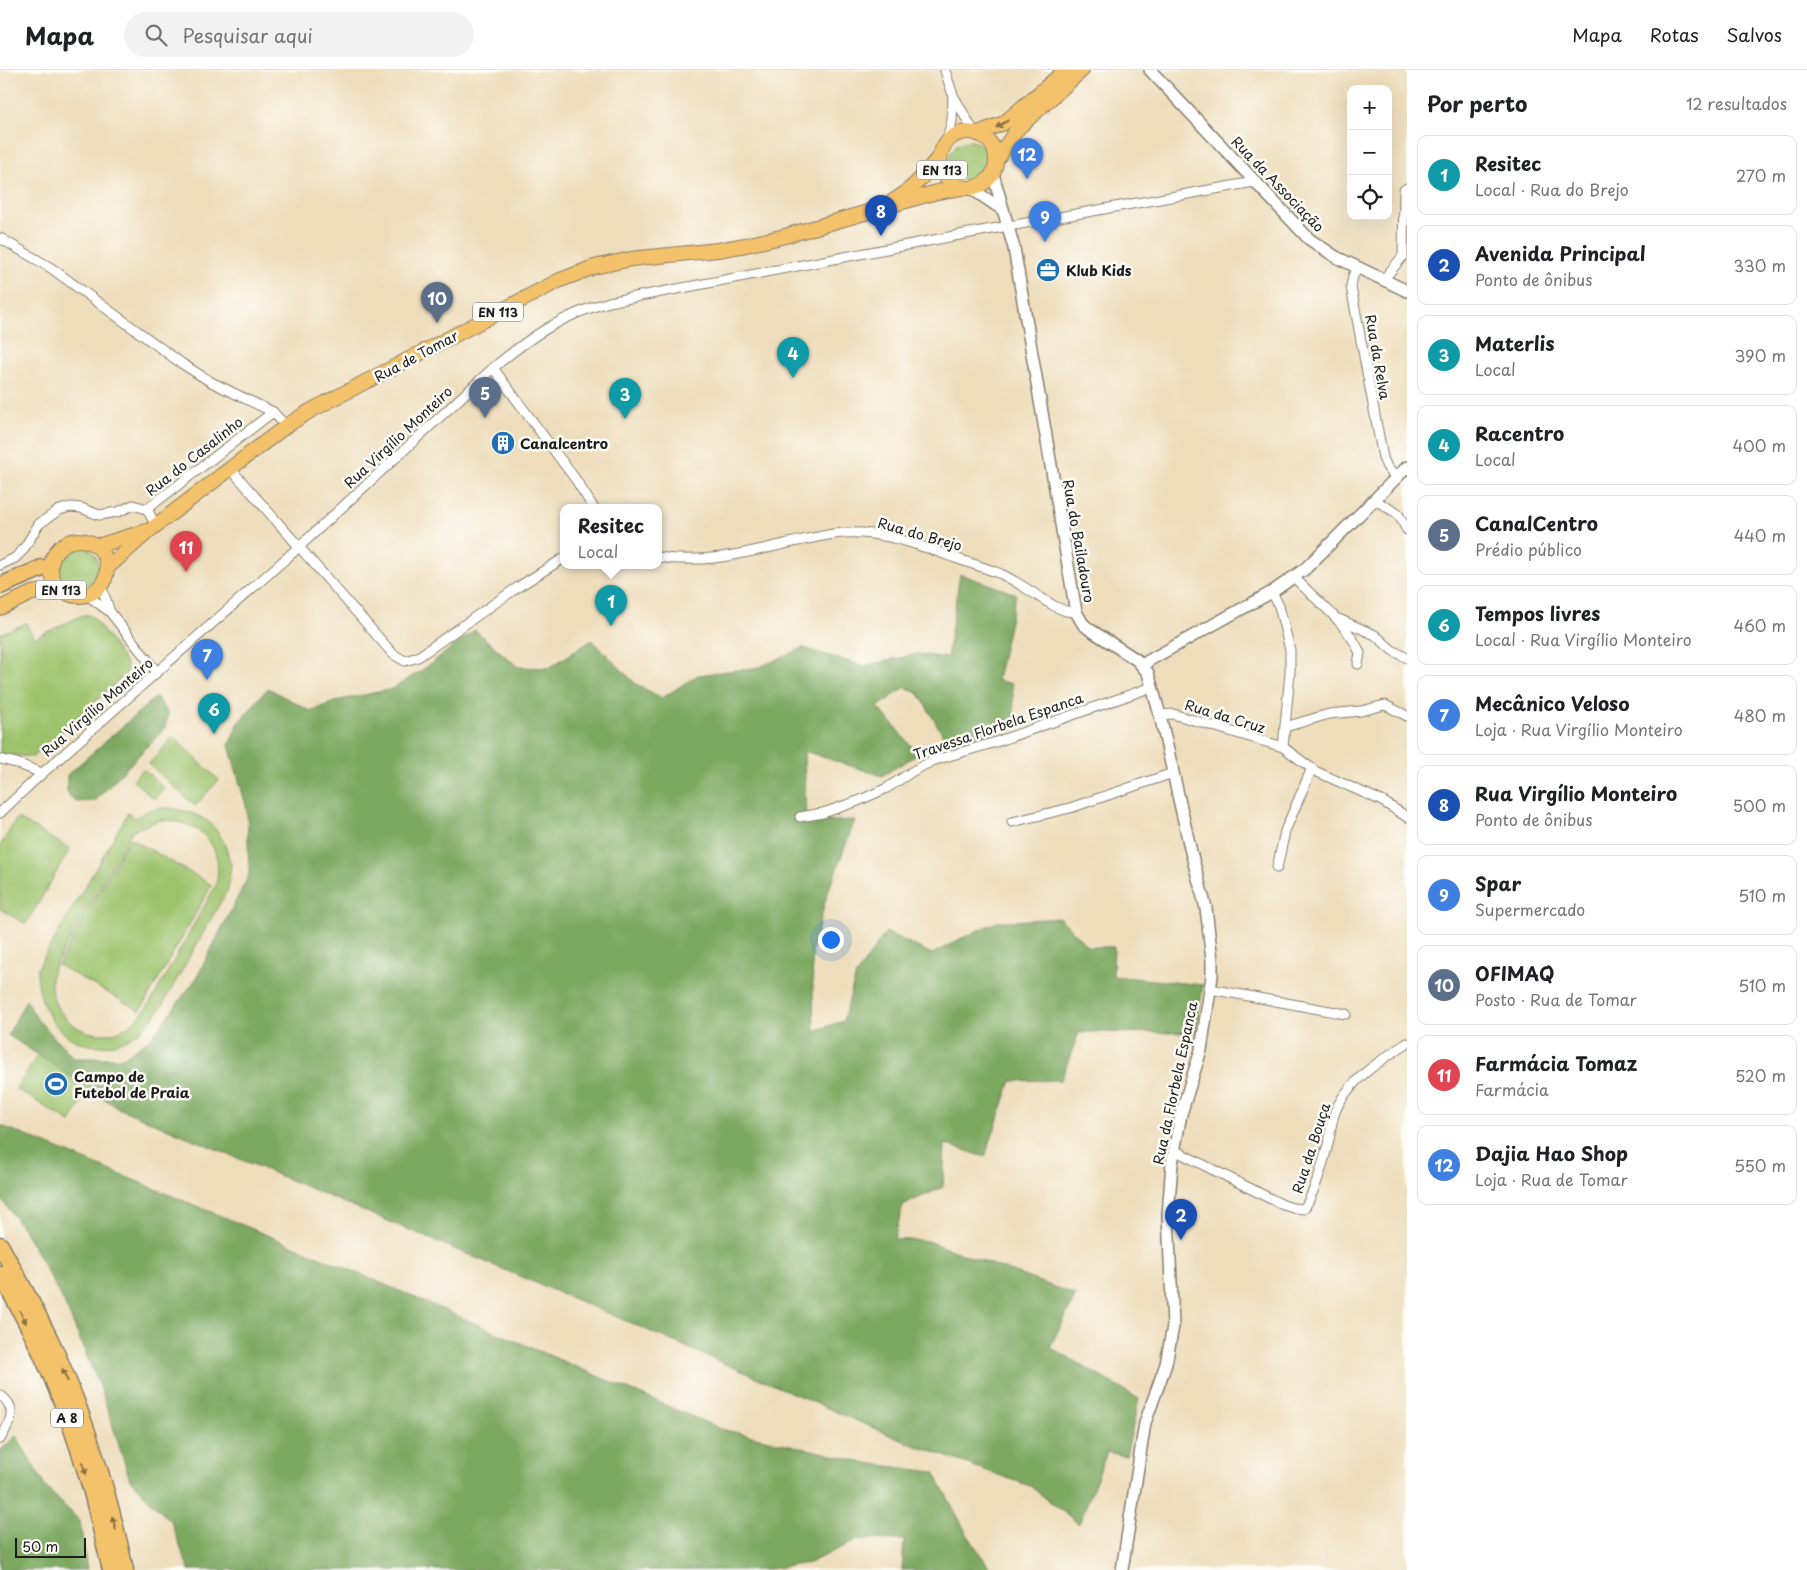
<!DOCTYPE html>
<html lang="pt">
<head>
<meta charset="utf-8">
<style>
	:root { --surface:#fff; --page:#f2f2f2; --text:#202124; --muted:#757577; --line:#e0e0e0; --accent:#111827 }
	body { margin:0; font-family:"Playpen Sans",sans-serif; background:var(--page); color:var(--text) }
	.controls { position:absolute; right:15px; top:15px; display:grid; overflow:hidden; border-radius:10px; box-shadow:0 5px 20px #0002 }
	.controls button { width:45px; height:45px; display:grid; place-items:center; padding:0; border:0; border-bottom:1px solid var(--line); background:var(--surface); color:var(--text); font:25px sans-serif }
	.scale { position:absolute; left:15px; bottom:12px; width:71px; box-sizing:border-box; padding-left:5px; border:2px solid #1c1c1c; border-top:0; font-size:14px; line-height:18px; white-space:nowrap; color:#1c1c1c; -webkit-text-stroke:4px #fdfcf7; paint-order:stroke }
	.you { position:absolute; left:830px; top:869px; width:18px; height:18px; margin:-12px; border:4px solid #fff; border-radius:50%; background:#1a73e8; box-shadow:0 0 0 8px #1a73e833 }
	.badge { display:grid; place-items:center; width:32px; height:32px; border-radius:50%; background:var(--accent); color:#fff; font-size:16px; font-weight:700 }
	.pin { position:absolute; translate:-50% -41px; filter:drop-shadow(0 1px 2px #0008) }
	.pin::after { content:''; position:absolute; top:26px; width:18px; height:15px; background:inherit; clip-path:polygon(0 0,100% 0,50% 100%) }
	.popup { position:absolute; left:560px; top:434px; width:102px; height:65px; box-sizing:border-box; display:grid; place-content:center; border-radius:10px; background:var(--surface); filter:drop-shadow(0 1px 4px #0005); font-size:16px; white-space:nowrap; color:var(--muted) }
	.popup b { font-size:19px; color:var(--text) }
	.popup::after { content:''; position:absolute; left:50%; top:100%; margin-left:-10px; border:10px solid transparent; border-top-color:var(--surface) }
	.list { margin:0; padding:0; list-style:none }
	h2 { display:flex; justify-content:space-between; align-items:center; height:65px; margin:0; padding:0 20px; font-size:21px }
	h2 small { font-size:16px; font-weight:400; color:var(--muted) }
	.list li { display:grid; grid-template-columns:32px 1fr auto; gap:15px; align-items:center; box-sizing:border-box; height:80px; margin:0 10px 10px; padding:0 10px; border:1px solid var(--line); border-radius:10px }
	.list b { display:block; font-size:19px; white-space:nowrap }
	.list p { margin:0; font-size:16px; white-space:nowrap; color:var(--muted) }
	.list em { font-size:16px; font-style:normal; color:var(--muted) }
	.icon { flex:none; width:28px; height:28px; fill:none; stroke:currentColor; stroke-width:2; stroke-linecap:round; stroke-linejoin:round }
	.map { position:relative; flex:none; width:1407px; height:1500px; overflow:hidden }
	header { display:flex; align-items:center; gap:30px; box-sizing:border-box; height:70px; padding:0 25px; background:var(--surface); border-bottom:1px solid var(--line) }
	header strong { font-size:24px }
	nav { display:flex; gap:28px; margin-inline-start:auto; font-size:18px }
	.search { width:350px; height:45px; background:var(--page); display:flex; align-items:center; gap:12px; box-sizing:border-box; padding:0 18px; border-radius:28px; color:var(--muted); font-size:19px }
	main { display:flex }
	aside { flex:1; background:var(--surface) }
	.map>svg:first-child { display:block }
	.green { fill:#9cc26c; stroke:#5c6f44; fill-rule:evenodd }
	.forest { fill:#7da860; stroke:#4c623e }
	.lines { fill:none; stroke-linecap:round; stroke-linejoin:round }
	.minor-casing { stroke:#857c6c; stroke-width:11 }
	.tertiary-casing { stroke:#857c6c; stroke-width:14 }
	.primary-casing { stroke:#857c6c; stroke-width:16 }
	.motorway-casing { stroke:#857c6c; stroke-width:19 }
	.minor { stroke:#fff; stroke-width:9 }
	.tertiary { stroke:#fff; stroke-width:11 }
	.primary { stroke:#f4c26a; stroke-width:14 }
	.motorway { stroke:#f4c26a; stroke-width:16 }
	.oneway { fill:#886f43 }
	.labels { text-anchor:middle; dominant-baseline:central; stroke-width:5; stroke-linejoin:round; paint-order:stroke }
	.shield { fill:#fdfcf7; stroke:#605f5e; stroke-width:1 }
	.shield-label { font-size:12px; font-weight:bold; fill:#1c1c1c }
	.street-label { font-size:14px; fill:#1c1c1c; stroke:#fdfcf7 }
	.poi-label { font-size:14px; font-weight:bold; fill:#1c1c1c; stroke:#fdfcf7; text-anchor:start }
</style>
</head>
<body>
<header>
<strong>Mapa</strong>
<div class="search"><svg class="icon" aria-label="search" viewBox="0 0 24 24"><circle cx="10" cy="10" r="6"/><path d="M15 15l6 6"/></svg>Pesquisar aqui</div>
<nav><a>Mapa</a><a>Rotas</a><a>Salvos</a></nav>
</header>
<main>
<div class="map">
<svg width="1407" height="1500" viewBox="0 0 1407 1500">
	<rect width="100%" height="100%" fill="#fdfcf7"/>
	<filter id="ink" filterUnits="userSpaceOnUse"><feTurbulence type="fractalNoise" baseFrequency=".02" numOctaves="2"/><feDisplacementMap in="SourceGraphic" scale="10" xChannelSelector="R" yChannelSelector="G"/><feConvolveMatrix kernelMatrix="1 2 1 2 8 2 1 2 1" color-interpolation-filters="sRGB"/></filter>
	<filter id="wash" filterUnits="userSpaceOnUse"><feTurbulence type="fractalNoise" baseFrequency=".0096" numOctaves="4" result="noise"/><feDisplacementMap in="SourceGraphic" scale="20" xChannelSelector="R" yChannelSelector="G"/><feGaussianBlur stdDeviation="1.12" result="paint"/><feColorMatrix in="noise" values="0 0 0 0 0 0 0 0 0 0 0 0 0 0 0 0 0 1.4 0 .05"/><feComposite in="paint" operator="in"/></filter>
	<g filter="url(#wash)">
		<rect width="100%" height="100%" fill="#edb"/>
		<g class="green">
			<circle cx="969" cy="91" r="20"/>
			<circle cx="77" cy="496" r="21"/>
			<polygon points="83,545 89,545 94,548 126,593 127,599 125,605 33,687 0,684 0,564 26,553 34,568"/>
			<polygon points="173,667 219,710 195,736 149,694"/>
			<polygon points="143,699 164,718 154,729 133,710"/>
			<path d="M 158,738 L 170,738 L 186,741 L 197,745 L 209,752 L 216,760 L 224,772 L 231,795 L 228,819 L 163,934 C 120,1005 38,981 37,899 L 128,743 L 135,748 L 149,740 ZM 159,750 C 199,750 225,774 216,815 L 153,928 C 144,943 131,958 113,963 C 76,971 42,935 53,899 L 132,761 Z"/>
			<polygon points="17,748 70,779 26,854 0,839 0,776"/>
			<polygon points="130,768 212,815 140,941 58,895"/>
			<polygon points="43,977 95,1009 70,1052 16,1019"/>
		</g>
		<g class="forest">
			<polygon points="960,504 1016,524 997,610 1012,614 1015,655 950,677 919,624 905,617 878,637 918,684 882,706 804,681 806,752 855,750 827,825 812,881 814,961 843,951 856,905 886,862 932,884 962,868 997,852 1060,848 1088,877 1114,877 1113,906 1203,915 1196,963 1079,962 1061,1010 1011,1011 985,1087 945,1074 943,1117 903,1135 894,1169 927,1171 1076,1225 1050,1277 1139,1329 1126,1386 1107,1382 1079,1454 1030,1416 908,1373 612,1245 118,1038 8,965 26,930 37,949 74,988 123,988 151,968 196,909 249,805 247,739 229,675 238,653 268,618 310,641 340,630 392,619 421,601 475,560 518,597 549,598 592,570 636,614 662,628 698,605 760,597 803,578 863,596 917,584 947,588"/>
			<polygon points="156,627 168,643 165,658 95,731 76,732 67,723 67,705"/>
			<polygon points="0,1055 318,1186 721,1359 872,1394 934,1402 967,1464 991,1500 902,1500 904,1470 860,1469 809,1493 761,1500 189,1500 171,1452 130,1410 101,1319 64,1232 26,1163 0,1127"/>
			<polygon points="16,1365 45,1416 80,1451 87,1500 0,1500 0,1381"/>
		</g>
	</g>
	<g filter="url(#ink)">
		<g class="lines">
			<g class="minor-casing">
				<g id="minor">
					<polyline points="945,1 953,25 974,62"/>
					<polyline points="946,73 952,51 953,26"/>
					<polyline points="0,168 51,198 181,293 211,312 273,342 286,356"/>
					<polyline points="1358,198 1353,206 1351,217 1383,388 1387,397 1396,408"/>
					<polyline points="1383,210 1403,186 1404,120 1407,118"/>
					<polyline points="493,298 576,410 593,437"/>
					<polyline points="230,398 393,584 405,591 418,587 518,517 564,488"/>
					<polyline points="1375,430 1398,444 1407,460"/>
					<polyline points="156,456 147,439 273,342"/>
					<path d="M 658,487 C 718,497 775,473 834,464 C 875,458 916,474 955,488 C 970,493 986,498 1001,504 C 1020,513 1038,527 1056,537 L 1066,541 L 1076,542"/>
					<polyline points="0,495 15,488 23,480 39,454 59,440 71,437 81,438 99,445 118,442 133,435 147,439"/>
					<path d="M 1294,507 C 1316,531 1347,552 1360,583 L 1358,594"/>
					<polyline points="101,515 110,542"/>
					<polyline points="1272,522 1279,536 1290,580 1290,603 1283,677 1315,701 1382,731 1407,747"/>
					<polyline points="87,525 110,542 157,602"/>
					<polyline points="1339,549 1375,565 1392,580 1407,588"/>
					<polyline points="1160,645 1173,644 1283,677"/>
					<polyline points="1285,657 1329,644 1361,641 1385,635 1407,646"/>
					<polyline points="0,689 16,693 42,703"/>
					<path d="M 0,743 L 37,708 L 299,477 L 493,298 C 530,267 562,245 609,232 L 970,163 L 1254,112"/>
					<polyline points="800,747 823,743 858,731 887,718 913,701 932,691 996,672 1152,617"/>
					<polyline points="1012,752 1070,738 1173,703"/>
					<polyline points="1277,798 1285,761 1312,698"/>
					<polyline points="1210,919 1346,944"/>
					<path d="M 1174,1080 L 1283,1135 L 1293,1138 L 1304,1139 C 1316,1119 1322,1097 1328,1074 C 1331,1062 1331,1049 1337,1037 C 1352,1008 1380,991 1407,973"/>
					<path d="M 0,1325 C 19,1338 10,1353 0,1369"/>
				</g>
			</g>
			<g class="tertiary-casing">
				<g id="tertiary">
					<polyline points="1150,0 1309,169 1336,187 1407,221"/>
					<polyline points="993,104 1014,178 1076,542 1083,554 1089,559 1137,590 1148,603 1160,645 1191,782 1206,838 1212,890 1212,906 1201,980 1181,1044 1172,1093 1168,1145 1173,1256 1166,1294 1145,1353 1122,1500"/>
					<polyline points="972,119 1003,140"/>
					<polyline points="1143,596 1148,591 1272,522 1305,499 1407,397"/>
				</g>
			</g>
			<g class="primary-casing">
				<g id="primary">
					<circle cx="968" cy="90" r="28"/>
					<polyline points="978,63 1004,53 1066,0"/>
					<polyline points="997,89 1018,58 1082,0"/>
					<path d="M 893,131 C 913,120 927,102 941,84"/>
					<circle cx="79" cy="498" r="28"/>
					<polyline points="97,476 147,461"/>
					<polyline points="107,498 150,460 286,356 310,341 558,211 594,197 631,189 718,180 746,175 785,166 937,122 961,118"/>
					<polyline points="0,538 32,523 60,519"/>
				</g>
			</g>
			<g class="motorway-casing">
				<g id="motorway">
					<polyline points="0,516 42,498"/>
					<path d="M 0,1175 C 18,1208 37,1242 53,1276 C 85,1347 109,1424 125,1500"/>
					<path d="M 0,1204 C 39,1270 69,1342 90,1415 C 98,1443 104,1472 111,1500"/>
				</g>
			</g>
			<use href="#minor" class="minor"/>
			<use href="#tertiary" class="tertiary"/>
			<use href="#primary" class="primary"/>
			<use href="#motorway" class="motorway"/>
		</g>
		<defs><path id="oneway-solid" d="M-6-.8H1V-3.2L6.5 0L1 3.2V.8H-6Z" transform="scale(1.25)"/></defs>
		<g class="oneway">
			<use href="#oneway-solid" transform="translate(1002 54) rotate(149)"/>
			<use href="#oneway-solid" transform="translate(23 1247) rotate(63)"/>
			<use href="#oneway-solid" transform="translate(65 1305) rotate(-113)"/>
			<use href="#oneway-solid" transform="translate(84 1398) rotate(72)"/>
			<use href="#oneway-solid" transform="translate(114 1453) rotate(-105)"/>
		</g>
	</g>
	<defs>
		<g id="office-disc" transform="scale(1.25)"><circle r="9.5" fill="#1f6fb2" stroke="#fdfcf7"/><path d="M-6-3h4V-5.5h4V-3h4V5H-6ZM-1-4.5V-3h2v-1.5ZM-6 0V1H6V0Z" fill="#fff"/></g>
		<g id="building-disc" transform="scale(1.25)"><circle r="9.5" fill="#1f6fb2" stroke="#fdfcf7"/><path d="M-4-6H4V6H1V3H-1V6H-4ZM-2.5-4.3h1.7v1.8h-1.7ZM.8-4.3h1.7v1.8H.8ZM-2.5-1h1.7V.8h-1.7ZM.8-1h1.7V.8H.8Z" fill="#fff"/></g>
		<g id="stadium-disc" transform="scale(1.25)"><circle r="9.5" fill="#1f6fb2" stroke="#fdfcf7"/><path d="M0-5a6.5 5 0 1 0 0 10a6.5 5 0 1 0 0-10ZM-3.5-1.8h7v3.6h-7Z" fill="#fff"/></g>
	</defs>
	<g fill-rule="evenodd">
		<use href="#office-disc" x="1048" y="200"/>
		<use href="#building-disc" x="503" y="373"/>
		<use href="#stadium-disc" x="56" y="1014"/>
	</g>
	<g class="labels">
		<g class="shield">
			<rect x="917" y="90.5" width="50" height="19" rx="4"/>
			<rect x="473" y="232.5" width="50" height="19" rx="4"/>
			<rect x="36" y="510.5" width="50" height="19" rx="4"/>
			<rect x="51" y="1338.5" width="32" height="19" rx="4"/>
		</g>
		<g class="shield-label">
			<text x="942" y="100">EN 113</text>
			<text x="498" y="242">EN 113</text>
			<text x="61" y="520">EN 113</text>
			<text x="67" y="1348">A 8</text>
		</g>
		<g class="street-label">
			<text transform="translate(1278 114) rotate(46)">Rua da Associação</text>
			<text transform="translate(416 286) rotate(-28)">Rua de Tomar</text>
			<text transform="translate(1378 287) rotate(80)">Rua da Relva</text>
			<text transform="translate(398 367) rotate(-43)">Rua Virgílio Monteiro</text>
			<text transform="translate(194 386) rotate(-38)">Rua do Casalinho</text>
			<text transform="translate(920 464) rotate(16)">Rua do Brejo</text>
			<text transform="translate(1079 471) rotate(80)">Rua do Bailadouro</text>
			<text transform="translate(97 637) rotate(-41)">Rua Virgílio Monteiro</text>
			<text transform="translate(1225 646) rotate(17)">Rua da Cruz</text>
			<text transform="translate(998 656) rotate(-19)">Travessa Florbela Espanca</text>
			<text transform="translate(1175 1013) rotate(-78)">Rua da Florbela Espanca</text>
			<text transform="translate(1311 1078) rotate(-72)">Rua da Bouça</text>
		</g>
		<g class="poi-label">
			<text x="1066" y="200">Klub Kids</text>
			<text x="520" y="373">Canalcentro</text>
			<text x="74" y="1006">Campo de<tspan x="74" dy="16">Futebol de Praia</tspan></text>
		</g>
	</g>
</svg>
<div class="controls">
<button>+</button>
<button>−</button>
<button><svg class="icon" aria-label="locate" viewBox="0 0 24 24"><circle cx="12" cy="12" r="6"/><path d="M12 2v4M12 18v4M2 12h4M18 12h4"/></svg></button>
</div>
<div class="scale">50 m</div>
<div class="you"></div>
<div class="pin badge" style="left:611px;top:556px;background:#0f9aa8">1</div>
<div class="popup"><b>Resitec</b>Local</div>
<div class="pin badge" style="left:1181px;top:1170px;background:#1a4fb4">2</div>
<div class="pin badge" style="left:625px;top:349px;background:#0f9aa8">3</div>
<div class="pin badge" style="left:793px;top:308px;background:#0f9aa8">4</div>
<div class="pin badge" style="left:485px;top:348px;background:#5c6f8a">5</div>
<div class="pin badge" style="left:214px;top:664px;background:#0f9aa8">6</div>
<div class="pin badge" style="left:207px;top:610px;background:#3f7fe0">7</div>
<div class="pin badge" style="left:881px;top:166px;background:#1a4fb4">8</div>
<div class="pin badge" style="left:1045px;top:172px;background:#3f7fe0">9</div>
<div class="pin badge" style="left:437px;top:253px;background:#5c6f8a">10</div>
<div class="pin badge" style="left:186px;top:502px;background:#e0444e">11</div>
<div class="pin badge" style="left:1027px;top:109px;background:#3f7fe0">12</div>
</div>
<aside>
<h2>Por perto<small>12 resultados</small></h2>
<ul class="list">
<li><span class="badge" style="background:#0f9aa8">1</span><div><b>Resitec</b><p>Local · Rua do Brejo</p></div><em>270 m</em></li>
<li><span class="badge" style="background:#1a4fb4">2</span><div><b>Avenida Principal</b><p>Ponto de ônibus</p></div><em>330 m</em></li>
<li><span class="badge" style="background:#0f9aa8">3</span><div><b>Materlis</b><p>Local</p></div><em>390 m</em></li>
<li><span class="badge" style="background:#0f9aa8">4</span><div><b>Racentro</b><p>Local</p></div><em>400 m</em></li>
<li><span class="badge" style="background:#5c6f8a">5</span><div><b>CanalCentro</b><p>Prédio público</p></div><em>440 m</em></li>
<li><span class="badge" style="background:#0f9aa8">6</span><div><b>Tempos livres</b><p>Local · Rua Virgílio Monteiro</p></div><em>460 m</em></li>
<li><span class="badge" style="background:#3f7fe0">7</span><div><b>Mecânico Veloso</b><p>Loja · Rua Virgílio Monteiro</p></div><em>480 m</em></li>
<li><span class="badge" style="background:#1a4fb4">8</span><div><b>Rua Virgílio Monteiro</b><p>Ponto de ônibus</p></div><em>500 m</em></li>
<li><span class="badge" style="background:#3f7fe0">9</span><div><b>Spar</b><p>Supermercado</p></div><em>510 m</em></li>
<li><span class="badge" style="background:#5c6f8a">10</span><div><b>OFIMAQ</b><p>Posto · Rua de Tomar</p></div><em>510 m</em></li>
<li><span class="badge" style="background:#e0444e">11</span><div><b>Farmácia Tomaz</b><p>Farmácia</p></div><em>520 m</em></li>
<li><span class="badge" style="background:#3f7fe0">12</span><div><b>Dajia Hao Shop</b><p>Loja · Rua de Tomar</p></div><em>550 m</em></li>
</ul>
</aside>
</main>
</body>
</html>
